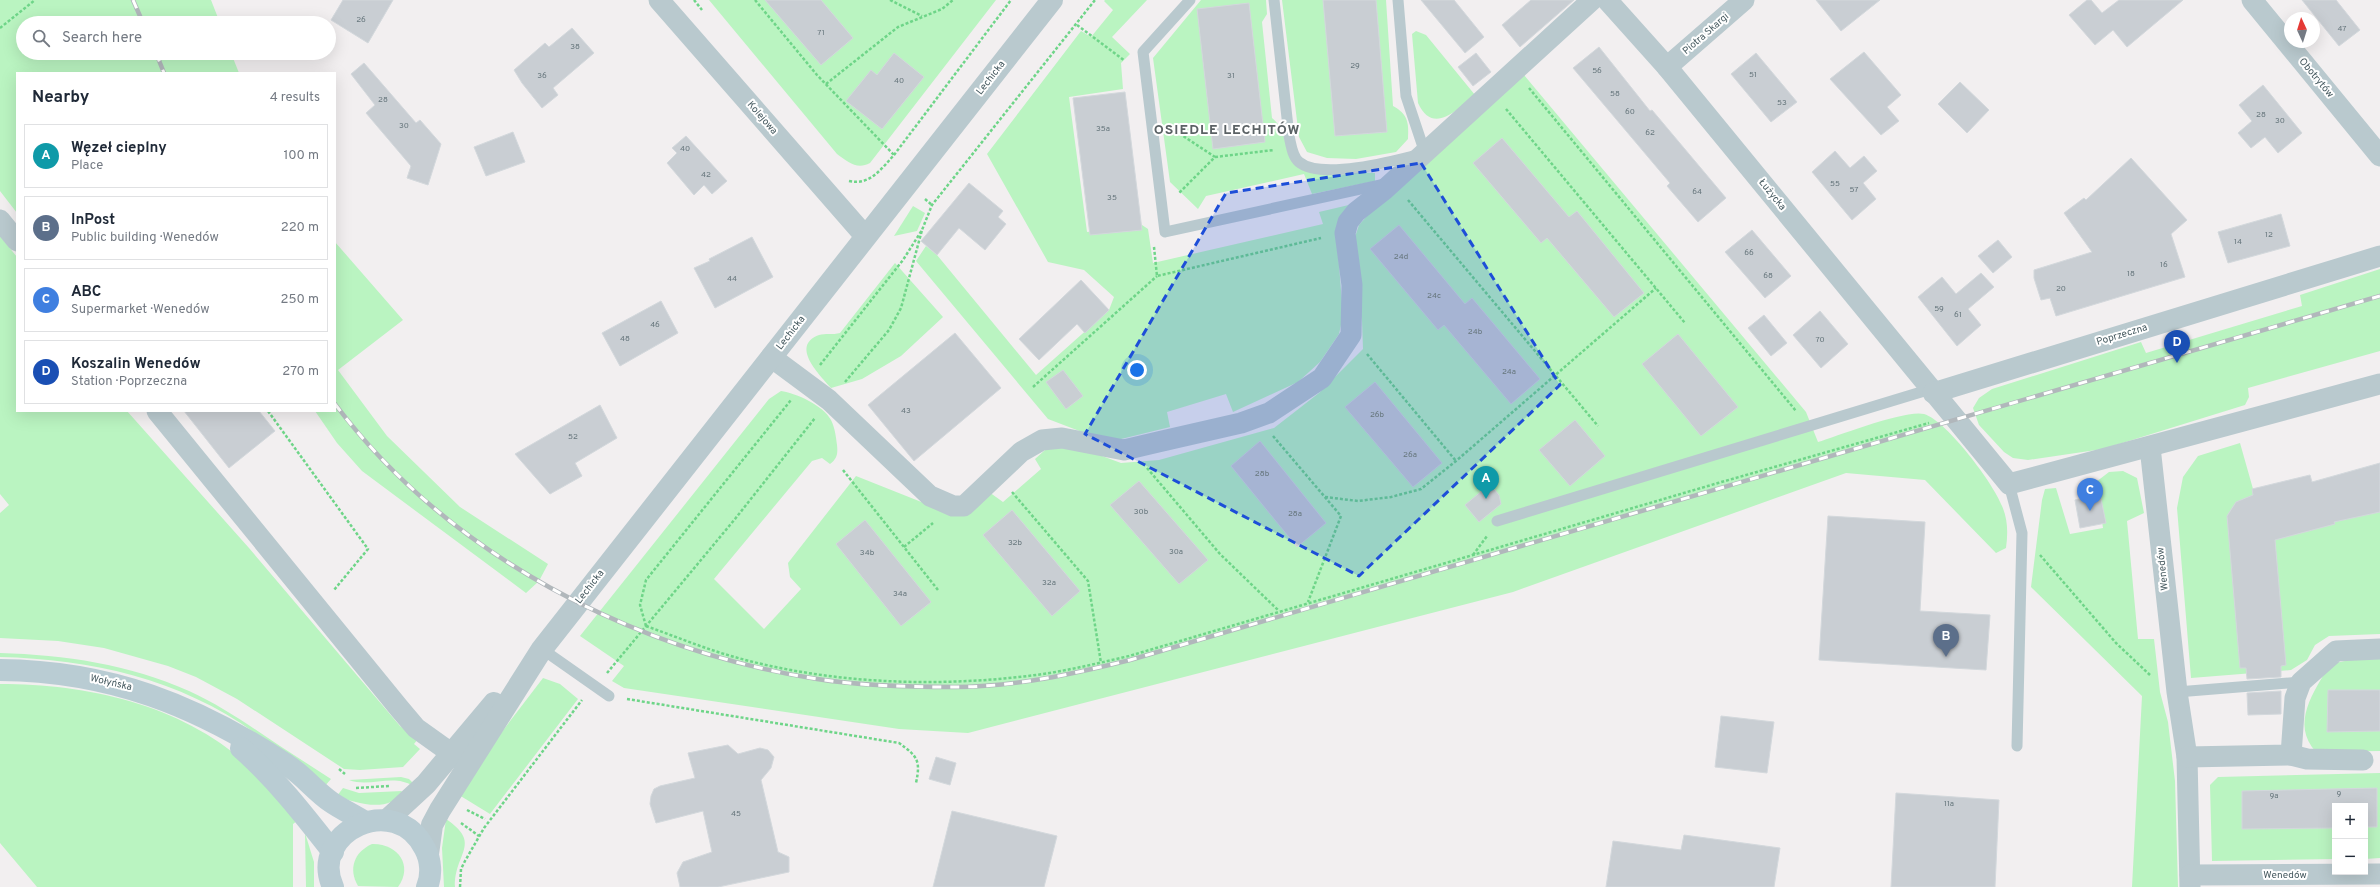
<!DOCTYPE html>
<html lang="en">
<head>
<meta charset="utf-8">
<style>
	:root { --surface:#fff; --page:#f2f2f3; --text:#1f2937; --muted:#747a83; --line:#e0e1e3; --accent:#0b8043 }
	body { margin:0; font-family:Overpass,sans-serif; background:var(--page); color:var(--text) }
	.controls { position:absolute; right:12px; bottom:12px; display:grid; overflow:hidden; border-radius:0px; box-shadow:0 4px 16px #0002 }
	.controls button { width:36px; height:36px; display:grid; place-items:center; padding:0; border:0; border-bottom:1px solid var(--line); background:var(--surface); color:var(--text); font:20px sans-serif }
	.compass { position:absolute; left:2284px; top:12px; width:36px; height:36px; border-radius:50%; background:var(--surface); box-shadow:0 4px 16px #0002; rotate:356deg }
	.you { position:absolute; left:1137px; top:370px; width:14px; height:14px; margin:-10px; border:3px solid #fff; border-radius:50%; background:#1a73e8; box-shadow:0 0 0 6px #1a73e833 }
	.badge { display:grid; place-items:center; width:26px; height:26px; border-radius:50%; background:var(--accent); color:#fff; font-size:13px; font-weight:700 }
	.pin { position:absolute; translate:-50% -33px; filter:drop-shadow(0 1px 2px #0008) }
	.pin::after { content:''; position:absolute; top:21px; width:14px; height:12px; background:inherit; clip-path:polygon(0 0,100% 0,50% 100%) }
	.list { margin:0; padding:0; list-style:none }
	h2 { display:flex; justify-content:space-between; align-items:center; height:52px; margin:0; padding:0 16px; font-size:17px }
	h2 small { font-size:13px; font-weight:400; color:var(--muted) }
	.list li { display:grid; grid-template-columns:26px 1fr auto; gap:12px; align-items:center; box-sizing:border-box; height:64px; margin:0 8px 8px; padding:0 8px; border:1px solid var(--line); border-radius:0px }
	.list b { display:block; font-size:15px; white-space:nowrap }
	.list p { margin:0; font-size:13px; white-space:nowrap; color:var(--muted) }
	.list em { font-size:13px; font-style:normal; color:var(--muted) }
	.icon { flex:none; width:22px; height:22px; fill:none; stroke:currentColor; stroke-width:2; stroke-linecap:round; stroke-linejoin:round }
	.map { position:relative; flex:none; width:2380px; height:887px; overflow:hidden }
	.search { position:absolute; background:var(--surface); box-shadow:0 4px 16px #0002; left:16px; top:16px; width:320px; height:44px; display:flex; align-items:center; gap:10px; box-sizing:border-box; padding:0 14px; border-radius:22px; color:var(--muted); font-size:15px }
	.panel { position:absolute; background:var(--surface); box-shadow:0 4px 16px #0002; left:16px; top:72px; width:320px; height:340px; border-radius:0px }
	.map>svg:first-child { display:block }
	.green { fill:#baf4c1 }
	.building { fill:#c9ced3; stroke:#d3d8dc }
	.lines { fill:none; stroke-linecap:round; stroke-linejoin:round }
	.path { stroke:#6ed588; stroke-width:2.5; stroke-dasharray:3 2; stroke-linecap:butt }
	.service { stroke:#b9c9ce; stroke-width:11 }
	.minor { stroke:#b9c9ce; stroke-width:21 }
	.tertiary { stroke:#b9c9ce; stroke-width:22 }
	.secondary { stroke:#b9ccd3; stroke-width:22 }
	.rail-casing { stroke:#b1b7bb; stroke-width:4.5 }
	.rail { stroke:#fff; stroke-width:3; stroke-dasharray:9; stroke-linecap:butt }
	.marked { fill:#1d4ed8; fill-opacity:0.2; stroke:#1d4ed8; stroke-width:3; stroke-dasharray:8 5; stroke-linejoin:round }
	.labels { text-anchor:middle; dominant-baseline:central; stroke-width:4; stroke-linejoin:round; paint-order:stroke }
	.number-label { font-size:8px; fill:#66767c }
	.street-label { font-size:10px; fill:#45595f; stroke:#fff }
	.district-label { font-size:14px; font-weight:bold; letter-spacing:1px; fill:#5b6265; stroke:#fff }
</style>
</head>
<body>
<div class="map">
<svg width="2380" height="887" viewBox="0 0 2380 887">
	<rect width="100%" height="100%" fill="#f2eff0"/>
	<g class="green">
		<polygon points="0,0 211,0 220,23 23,23 23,53 231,53 239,73 17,73 17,213 0,191"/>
		<path d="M 709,0 L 996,0 L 870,163 C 857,170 848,162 837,154 Z"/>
		<polygon points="1105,0 1147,0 1112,37 1130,54 1121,63 1123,89 1069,97 1087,232 1142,225 1148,229 1153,263 1323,224 1319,212 1353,204 1337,239 1343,316 1339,334 1320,362 1298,382 1233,412 1226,394 1167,412 1170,427 1113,441 1082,432 1048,419 916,261 926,246 937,255 1036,375 1109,310 1114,297 1084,270 1048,262 987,154 1081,31 1091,37 1113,10 1104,1"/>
		<path d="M 1201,0 L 1266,0 L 1267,14 L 1262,22 L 1272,118 C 1285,128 1284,144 1291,158 L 1326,171 L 1375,173 L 1375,181 L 1312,194 L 1304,174 L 1206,196 L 1198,209 L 1170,182 L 1153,58 Z"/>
		<path d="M 1282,0 L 1386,0 L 1393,106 C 1408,114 1409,123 1408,139 L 1396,152 L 1356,159 L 1327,158 L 1307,152 L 1299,137 Z"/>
		<path d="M 1416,31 L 1426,35 L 1475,95 C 1458,109 1433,136 1418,103 L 1412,34 Z"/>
		<path d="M 1524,75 L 1806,412 L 1818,442 C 1837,436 1907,409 1924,414 C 1947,421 1994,484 2002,506 C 2008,519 2008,534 2006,548 L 1996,553 L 1925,480 L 1846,473 L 1513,592 L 968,733 L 899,729 L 624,688 L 612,681 L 624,666 L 580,636 L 769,399 L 781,391 C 796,393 824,406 831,420 C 835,428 836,437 837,445 C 838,454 837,459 830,464 L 822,458 L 812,461 L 714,579 L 764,629 L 801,589 L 790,577 L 788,563 L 856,476 L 939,509 L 989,492 L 1003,502 L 1041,469 L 1035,459 L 1045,450 L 1057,446 L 1094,453 L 1121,463 L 1159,460 L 1274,428 L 1319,393 L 1363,349 L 1362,321 L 1354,271 L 1353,243 L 1359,225 L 1374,208 Z"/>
		<polygon points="913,206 925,213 917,231 894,236"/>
		<polygon points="0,236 17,257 17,411 127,411 249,548 400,726 418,739 414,744 420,749 403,767 360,770 344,769 237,699 196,677 168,666 104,648 58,641 0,638 0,513 9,505 0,494"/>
		<polygon points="335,242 403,320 338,370 387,436 460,507 548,564 539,581 526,593 362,471 337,443 315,411 335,411"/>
		<path d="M 895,263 L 943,317 L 901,356 L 862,379 L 831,388 C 821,376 789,346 819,335 C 825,333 833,335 840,333 Z"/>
		<polygon points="2380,269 2380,351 2248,388 2249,397 2245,405 2103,449 2028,460 2013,458 2004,452 1979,425 1973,408 1979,398 1992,389 2141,342 2146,353 2302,306 2300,295"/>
		<polygon points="2240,443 2257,503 2380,471 2380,634 2329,636 2315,645 2307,660 2291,670 2191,678 2177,508 2183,477 2198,456"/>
		<polygon points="2123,471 2137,478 2144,513 2127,521 2138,639 2154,639 2160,692 2168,722 2175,781 2178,887 2132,887 2142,696 2031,587 2042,500 2045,489 2056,488 2070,534 2103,528 2096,482 2109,472"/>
		<path d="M 0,653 C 65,655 129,664 189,691 C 222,706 250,726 280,746 C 297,757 314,768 331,779 L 324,787 C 301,769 279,750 255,733 C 180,679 91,659 0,657 Z"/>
		<path d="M 2380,659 L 2380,751 L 2316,752 C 2290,723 2314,692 2330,664 L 2350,660 Z"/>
		<polygon points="543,678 560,684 578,699 490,814 459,795 501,733"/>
		<path d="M 0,684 C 87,684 180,704 247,764 C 265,780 281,802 297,821 L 293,824 L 293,887 L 37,887 L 0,843 Z"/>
		<polygon points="2380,773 2380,858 2365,859 2365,806 2335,806 2335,859 2212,861 2210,785 2218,777"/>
		<path d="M 401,777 L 409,779 L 415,785 L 413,786 C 393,773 370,788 349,780 Z"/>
		<path d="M 343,788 L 359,793 L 402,791 C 391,814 355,803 337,796 Z"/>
		<path d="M 446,819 C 483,844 454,853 455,887 L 444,887 L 442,848 Z"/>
		<polygon points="305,833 314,862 314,887 306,887"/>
		<path d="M 372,844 C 397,843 414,865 398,887 L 358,886 C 348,869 354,852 372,844 Z"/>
	</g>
	<g class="building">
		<polygon points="343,0 393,0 368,43 331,20"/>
		<polygon points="765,0 821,0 853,38 821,65"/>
		<polygon points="1323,0 1376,0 1387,132 1335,136"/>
		<polygon points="1421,0 1454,0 1484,37 1465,53"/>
		<polygon points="1531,0 1574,0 1520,47 1502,25"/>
		<polygon points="1816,0 1880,0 1841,31"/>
		<polygon points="2087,0 2091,0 2102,13 2119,0 2183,0 2127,47 2113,30 2095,45 2069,15"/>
		<polygon points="2302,0 2336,0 2360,30 2339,46"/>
		<polygon points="1249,3 1265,142 1213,149 1197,9"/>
		<polygon points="572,28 594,53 553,88 558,95 542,108 522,83 514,70 545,43 549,47"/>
		<polygon points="1599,47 1650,111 1652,110 1726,198 1698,222 1667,186 1670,183 1573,68"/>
		<polygon points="1864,52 1901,95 1887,107 1899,121 1881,135 1830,79"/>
		<polygon points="894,53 924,77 882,129 846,101 871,70 877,75"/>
		<polygon points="1476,53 1491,72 1473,86 1458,67"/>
		<polygon points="1756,53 1797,102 1771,122 1731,74"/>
		<polygon points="364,63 416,123 420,120 441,144 428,185 407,178 411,166 366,113 375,105 351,74"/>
		<polygon points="1960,82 1989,110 1967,133 1938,104"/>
		<polygon points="2263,85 2302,133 2278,153 2265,137 2251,148 2238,133 2252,121 2239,105"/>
		<polygon points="1125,92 1142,230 1090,235 1073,98"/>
		<polygon points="513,132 525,162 486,176 474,147"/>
		<polygon points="686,136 727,181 712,194 704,185 694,195 667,163 677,153 672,148"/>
		<polygon points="1502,138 1569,217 1577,211 1644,293 1614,317 1547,238 1541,243 1473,163"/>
		<polygon points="1835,151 1850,168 1864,156 1877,171 1863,183 1876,199 1852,220 1812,172"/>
		<polygon points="2131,158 2187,220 2171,234 2185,277 2056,316 2050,298 2041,300 2034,278 2034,270 2092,252 2064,213 2084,198 2086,200"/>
		<polygon points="969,183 1003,211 998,217 1006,224 985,250 959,228 937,255 921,241"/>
		<polygon points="2281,214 2290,246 2228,263 2218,232"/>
		<polygon points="1399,225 1465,304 1472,298 1540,379 1511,404 1444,325 1438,330 1370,249"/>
		<polygon points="1752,230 1791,276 1765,298 1725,252"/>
		<polygon points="752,237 773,277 715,308 694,268 710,261 709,259"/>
		<polygon points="1998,240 2012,257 1993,273 1978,256"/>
		<polygon points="1981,273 1994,287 1968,309 1981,325 1957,346 1918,297 1942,277 1956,294"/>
		<polygon points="1081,280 1109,310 1085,333 1077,324 1039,360 1019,339"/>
		<polygon points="661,301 678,333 620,366 602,333"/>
		<polygon points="1820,311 1848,344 1821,368 1793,335"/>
		<polygon points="1764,315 1787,343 1771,356 1748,328"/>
		<polygon points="955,333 1001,388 914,461 868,405"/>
		<polygon points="1678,334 1738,407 1701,436 1642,364"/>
		<polygon points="1063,370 1083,396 1066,409 1046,382"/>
		<polygon points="1375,382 1442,463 1413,487 1345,407"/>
		<polygon points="600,405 617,438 575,463 582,476 550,494 515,454"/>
		<polygon points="184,411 259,411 275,431 229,468"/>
		<polygon points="1575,420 1605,456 1570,486 1539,450"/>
		<polygon points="1260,441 1326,523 1297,547 1231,466"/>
		<polygon points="2380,463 2380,512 2334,522 2335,524 2275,540 2286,665 2281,666 2281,677 2247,679 2246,668 2240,668 2227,516 2236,502 2253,495 2252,489 2310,475 2312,482"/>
		<polygon points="1139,481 1208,560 1179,584 1110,505"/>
		<polygon points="1490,484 1499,495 1501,504 1479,522 1465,505"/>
		<polygon points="2100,494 2106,523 2080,528 2075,500"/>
		<polygon points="1012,510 1080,591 1052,616 983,535"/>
		<polygon points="1828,516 1925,522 1920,611 1990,615 1986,670 1819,660"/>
		<polygon points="865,520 931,602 901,626 836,544"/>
		<polygon points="2328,690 2380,690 2380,731 2327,732"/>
		<polygon points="2281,691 2281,714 2248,715 2247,693"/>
		<polygon points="1721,716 1774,722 1767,773 1715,767"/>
		<polygon points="728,745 738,754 760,748 768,750 774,757 771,768 761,780 778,852 789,857 789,872 718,887 680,887 677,873 683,862 712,852 703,811 656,823 650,804 651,796 654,789 660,786 695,778 688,753"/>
		<polygon points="936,757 956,763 950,785 929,779"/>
		<polygon points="2377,788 2377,827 2365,827 2365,806 2335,806 2335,828 2242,829 2242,791"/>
		<polygon points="1896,793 1999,800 1995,887 1891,887"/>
		<polygon points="952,811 1057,836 1044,887 933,887"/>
		<polygon points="1684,835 1780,848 1774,887 1606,887 1613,841 1681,850"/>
	</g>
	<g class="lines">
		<g class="path">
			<polyline points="694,0 702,10"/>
			<polyline points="755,0 817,75 894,155"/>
			<polyline points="890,0 922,16"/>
			<polyline points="1077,25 1125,61"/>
			<polyline points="0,28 35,0"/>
			<polyline points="826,84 898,27 942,9 953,0"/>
			<polyline points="1529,88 1796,411"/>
			<polyline points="1506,109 1685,323"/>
			<polyline points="1171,128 1215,157 1179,193"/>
			<polyline points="1215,157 1274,150"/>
			<path d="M 849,181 C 870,186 882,168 894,155 L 1011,0"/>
			<polyline points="925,199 932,205"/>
			<polyline points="1408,200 1598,426"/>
			<polyline points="1154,247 1157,276 1321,238"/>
			<polyline points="1367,354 1456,461"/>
			<polyline points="820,365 903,260 922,230 932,205 1095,0"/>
			<polyline points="845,382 889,330 901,308 922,230"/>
			<polyline points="1033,387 1157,276"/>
			<polyline points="268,411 368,549 334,590"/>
			<polyline points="1273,436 1341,516 1308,602"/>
			<polyline points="1147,468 1220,554 1279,611"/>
			<polyline points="843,470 938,590"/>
			<polyline points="1012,492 1088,581 1101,663"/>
			<polyline points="1325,497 1358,501 1391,497 1421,489 1456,461 1656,288"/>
			<polyline points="904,547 933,523"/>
			<polyline points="1473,555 1487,536"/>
			<polyline points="2040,555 2116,643 2150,675"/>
			<path d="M 646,626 C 671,635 696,645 721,653 C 818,683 927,688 1028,676 C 1062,672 1095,664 1129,656 L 1718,483 L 1929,423"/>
			<polyline points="646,626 640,605 646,580 791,400"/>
			<polyline points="607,673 735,519 815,418"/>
			<path d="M 627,699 L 899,743 C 917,756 921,760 916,783"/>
			<polyline points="339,769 345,774"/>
			<polyline points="356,788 389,786"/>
			<polyline points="467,810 485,819"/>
			<polyline points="461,823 479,836"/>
			<polyline points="460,887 461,869 465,861 484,828 582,700"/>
		</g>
		<g class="service">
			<polyline points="1190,0 1143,52 1165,232 1384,184"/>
			<path d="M 1274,0 L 1289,136 C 1291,144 1292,156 1299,162 C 1322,181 1398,160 1425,153 L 1406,96 L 1398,0"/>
			<polyline points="2009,484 2022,533 2017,746"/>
			<polyline points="1497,521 1931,389"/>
			<polyline points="542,649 609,696"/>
			<polyline points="2177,692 2301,682"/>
		</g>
		<g class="minor">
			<polyline points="659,0 865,236"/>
			<polyline points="1607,0 1667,67 2009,484 2380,384"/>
			<polyline points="2252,0 2380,156"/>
			<polyline points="1667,67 1744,0"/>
			<polyline points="0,220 17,241"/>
			<polyline points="771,357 829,400 930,496 953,506 964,506 1021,452 1042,440 1062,438 1124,450 1158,442 1241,423 1269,413 1322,378 1351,335 1352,285 1345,233 1348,222 1356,212 1384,190 1592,0"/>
			<polyline points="1933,393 2380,256"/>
			<polyline points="157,411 399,708 416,728 465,763"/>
			<polyline points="2150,447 2177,692 2187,757 2190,887"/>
			<polyline points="2291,755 2307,759 2363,760"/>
			<polyline points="2187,757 2291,755 2295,698 2301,682 2336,651 2380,649"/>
			<polyline points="2190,875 2380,874"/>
		</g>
		<g class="tertiary">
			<polyline points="387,820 426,784 494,703"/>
			<polyline points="428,854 432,825 440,810 542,649 1052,0"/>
		</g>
		<g class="secondary">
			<path d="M 0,670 C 110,671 196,705 287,765 C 303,775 315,791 331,802 C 341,809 354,815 365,822"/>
			<path d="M 241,748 C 276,779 304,815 333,852"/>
			<path d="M 333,887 C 308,832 396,790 425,849 C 431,860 432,875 427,887"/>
		</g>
		<g class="rail-casing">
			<g id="rail">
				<polyline points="133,0 143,23"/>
				<polyline points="156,53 164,73"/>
				<path d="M 335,404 C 449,555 632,650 817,679 C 862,686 909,687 955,687 C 1014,687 1073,674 1130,660 L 2380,296"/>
			</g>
		</g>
		<use href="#rail" class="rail"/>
	</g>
	<path class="marked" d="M 1421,163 L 1560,385 L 1359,576 L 1085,434 L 1226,193 Z"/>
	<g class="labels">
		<g class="number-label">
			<text x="361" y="20">26</text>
			<text x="2342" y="29">47</text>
			<text x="821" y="33">71</text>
			<text x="575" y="47">38</text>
			<text x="1355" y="66">29</text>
			<text x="1597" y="71">56</text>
			<text x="1753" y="75">51</text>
			<text x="542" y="76">36</text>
			<text x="1231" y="76">31</text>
			<text x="899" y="81">40</text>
			<text x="1615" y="94">58</text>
			<text x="383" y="100">28</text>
			<text x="1782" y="103">53</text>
			<text x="1630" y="112">60</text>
			<text x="2261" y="115">28</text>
			<text x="2280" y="121">30</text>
			<text x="404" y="126">30</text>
			<text x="1103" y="129">35a</text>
			<text x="1650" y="133">62</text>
			<text x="685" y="149">40</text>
			<text x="706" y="175">42</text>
			<text x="1835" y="184">55</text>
			<text x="1854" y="190">57</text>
			<text x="1697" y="192">64</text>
			<text x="1112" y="198">35</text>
			<text x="2269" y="235">12</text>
			<text x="2238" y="242">14</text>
			<text x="1749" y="253">66</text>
			<text x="1401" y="257">24d</text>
			<text x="2164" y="265">16</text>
			<text x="2131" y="274">18</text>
			<text x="1768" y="276">68</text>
			<text x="732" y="279">44</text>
			<text x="2061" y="289">20</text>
			<text x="1434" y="296">24c</text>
			<text x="1939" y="309">59</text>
			<text x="1958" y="315">61</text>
			<text x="655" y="325">46</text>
			<text x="1475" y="332">24b</text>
			<text x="625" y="339">48</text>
			<text x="1820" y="340">70</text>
			<text x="1509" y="372">24a</text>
			<text x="906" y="411">43</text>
			<text x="1377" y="415">26b</text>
			<text x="573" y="437">52</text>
			<text x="1410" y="455">26a</text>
			<text x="1262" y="474">28b</text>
			<text x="1141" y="512">30b</text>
			<text x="1295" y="514">28a</text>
			<text x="1015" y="543">32b</text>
			<text x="1176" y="552">30a</text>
			<text x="867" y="553">34b</text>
			<text x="1049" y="583">32a</text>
			<text x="900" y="594">34a</text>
			<text x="2339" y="794">9</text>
			<text x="2274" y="796">9a</text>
			<text x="1949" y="804">11a</text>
			<text x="736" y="814">45</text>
		</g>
		<g class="street-label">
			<text transform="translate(1706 34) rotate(-41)">Piotra Skargi</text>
			<text transform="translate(991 78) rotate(-52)">Lechicka</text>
			<text transform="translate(2316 78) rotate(50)">Obotrytów</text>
			<text transform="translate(762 118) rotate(49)">Kolejowa</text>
			<text transform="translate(1772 195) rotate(51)">Łużycka</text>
			<text transform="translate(791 333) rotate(-52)">Lechicka</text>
			<text transform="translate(2122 335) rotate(-17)">Poprzeczna</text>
			<text transform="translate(2163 569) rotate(-96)">Wenedów</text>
			<text transform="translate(590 587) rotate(-52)">Lechicka</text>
			<text transform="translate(111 683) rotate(13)">Wołyńska</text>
			<text x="2285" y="875">Wenedów</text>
		</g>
		<g class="district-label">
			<text x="1227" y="130">OSIEDLE LECHITÓW</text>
		</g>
	</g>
</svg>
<div class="controls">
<button>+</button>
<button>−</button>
</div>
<svg class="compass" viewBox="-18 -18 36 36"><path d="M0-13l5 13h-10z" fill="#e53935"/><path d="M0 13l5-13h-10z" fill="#747a83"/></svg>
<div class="you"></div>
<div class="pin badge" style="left:1486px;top:499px;background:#0f9aa8">A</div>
<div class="pin badge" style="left:1946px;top:657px;background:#5c6f8a">B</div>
<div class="pin badge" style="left:2090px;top:511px;background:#3f7fe0">C</div>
<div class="pin badge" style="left:2177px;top:363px;background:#1a4fb4">D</div>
<div class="search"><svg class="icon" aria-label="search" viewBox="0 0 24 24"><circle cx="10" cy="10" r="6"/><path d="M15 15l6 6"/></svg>Search here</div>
<section class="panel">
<h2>Nearby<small>4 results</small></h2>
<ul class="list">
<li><span class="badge" style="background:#0f9aa8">A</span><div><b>Węzeł cieplny</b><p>Place</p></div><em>100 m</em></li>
<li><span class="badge" style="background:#5c6f8a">B</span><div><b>InPost</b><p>Public building · Wenedów</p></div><em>220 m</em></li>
<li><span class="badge" style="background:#3f7fe0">C</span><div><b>ABC</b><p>Supermarket · Wenedów</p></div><em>250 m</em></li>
<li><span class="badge" style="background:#1a4fb4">D</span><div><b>Koszalin Wenedów</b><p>Station · Poprzeczna</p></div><em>270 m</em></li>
</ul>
</section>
</div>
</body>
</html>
